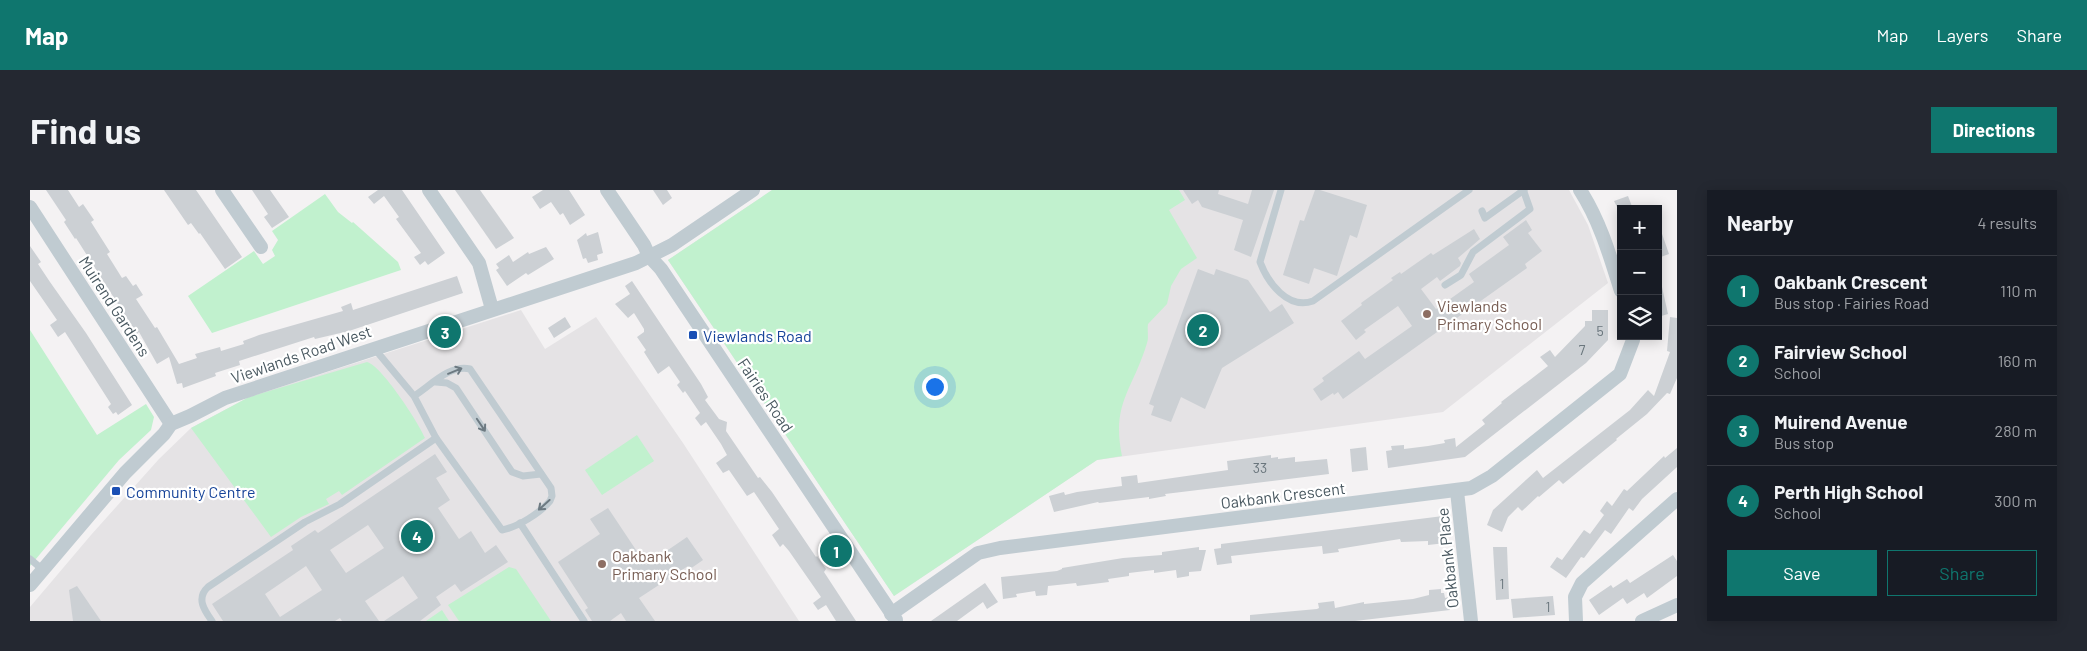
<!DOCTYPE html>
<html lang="en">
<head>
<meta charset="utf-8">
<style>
	:root { --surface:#171b24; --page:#242831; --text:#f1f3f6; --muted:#9ea1a6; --line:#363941; --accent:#0f766e }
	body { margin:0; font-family:Barlow,sans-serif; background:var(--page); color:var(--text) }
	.controls { position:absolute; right:15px; top:15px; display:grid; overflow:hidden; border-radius:0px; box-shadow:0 2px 12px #0003 }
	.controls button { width:45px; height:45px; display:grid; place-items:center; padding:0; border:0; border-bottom:1px solid var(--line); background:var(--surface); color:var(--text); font:25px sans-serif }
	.you { position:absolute; left:904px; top:196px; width:18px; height:18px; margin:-12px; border:4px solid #fff; border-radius:50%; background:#1a73e8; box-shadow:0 0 0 8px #1a73e833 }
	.badge { display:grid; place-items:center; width:32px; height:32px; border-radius:50%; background:var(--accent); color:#fff; font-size:16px; font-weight:700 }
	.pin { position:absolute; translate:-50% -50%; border:2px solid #fff; box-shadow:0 1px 5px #0006 }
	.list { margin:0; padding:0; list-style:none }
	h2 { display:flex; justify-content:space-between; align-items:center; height:65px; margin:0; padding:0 20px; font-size:21px }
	h2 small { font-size:16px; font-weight:400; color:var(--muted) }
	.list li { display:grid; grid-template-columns:32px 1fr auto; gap:15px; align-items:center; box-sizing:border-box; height:70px; padding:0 20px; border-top:1px solid var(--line) }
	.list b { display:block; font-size:19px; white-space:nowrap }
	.list p { margin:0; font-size:16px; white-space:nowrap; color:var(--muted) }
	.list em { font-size:16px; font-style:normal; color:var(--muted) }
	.actions { display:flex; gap:10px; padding:15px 20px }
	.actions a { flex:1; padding:11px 0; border:1px solid var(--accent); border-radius:0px; text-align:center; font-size:18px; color:var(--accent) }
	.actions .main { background:var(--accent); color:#fff }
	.icon { flex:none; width:28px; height:28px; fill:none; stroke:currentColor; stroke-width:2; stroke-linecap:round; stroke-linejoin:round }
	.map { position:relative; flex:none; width:1647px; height:431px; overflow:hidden; border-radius:0px }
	header { display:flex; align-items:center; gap:30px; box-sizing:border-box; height:70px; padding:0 25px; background:var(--accent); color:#fff }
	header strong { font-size:24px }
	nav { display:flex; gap:28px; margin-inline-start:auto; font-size:18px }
	.intro { display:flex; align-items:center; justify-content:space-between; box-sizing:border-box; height:120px; padding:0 30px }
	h1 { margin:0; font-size:35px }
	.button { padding:12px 22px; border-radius:0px; background:var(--accent); color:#fff; font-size:18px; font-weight:700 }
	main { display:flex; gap:30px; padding:0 30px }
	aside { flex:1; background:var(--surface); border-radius:0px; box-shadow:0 2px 12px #0003 }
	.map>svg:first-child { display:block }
	.education { fill:#e5e3e5 }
	.green { fill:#c1f1ce }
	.building { fill:#ccd0d4; fill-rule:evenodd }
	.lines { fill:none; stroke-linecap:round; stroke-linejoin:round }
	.lane { stroke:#c0cbd1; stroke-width:7 }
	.street { stroke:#c0cbd1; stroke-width:14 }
	.oneway { stroke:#6d7a82 }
	.education-dot { fill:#8d6e63; stroke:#fff; stroke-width:2 }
	.transit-dot { fill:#1a4fb4; stroke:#fff; stroke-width:2 }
	.labels { text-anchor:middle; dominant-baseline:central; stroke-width:4.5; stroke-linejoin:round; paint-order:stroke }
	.number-label { font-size:14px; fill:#6a767d }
	.education-label { font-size:16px; fill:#785e54; stroke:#fff; text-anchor:start }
	.street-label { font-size:16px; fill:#495860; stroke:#fff }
	.transit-label { font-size:16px; fill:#164399; stroke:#fff; text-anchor:start }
</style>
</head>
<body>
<header>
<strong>Map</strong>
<nav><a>Map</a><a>Layers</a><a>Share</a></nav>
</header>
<div class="intro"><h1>Find us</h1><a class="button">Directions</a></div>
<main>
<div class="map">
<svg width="1647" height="431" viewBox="0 0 1647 431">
	<rect width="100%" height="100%" fill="#f4f2f3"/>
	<g class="education">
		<polygon points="742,0 1539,0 1558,35 1578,93 1413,222 1067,270 864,406 638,70"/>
		<polygon points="491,120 515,159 566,127 653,253 769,431 0,431 0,417 61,345 129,269 161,238 219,207"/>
	</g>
	<g class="green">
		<path d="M 742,0 L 1149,0 L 1155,10 L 1139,20 L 1167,68 L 1151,79 L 1141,96 L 1137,114 L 1118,134 C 1117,140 1119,148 1117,153 C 1103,200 1081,213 1092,266 L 1067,270 L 864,406 L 638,70 Z"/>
		<polygon points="295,4 308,22 322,33 323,32 368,72 371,80 182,143 158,106 224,61 233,74 245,66 242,60 248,50 242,41"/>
		<polygon points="0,140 67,245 116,214 124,227 121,240 89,270 0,376"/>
		<path d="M 337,172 C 351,175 389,233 395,248 L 312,305 L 309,301 L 296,309 L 299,314 L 271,327 L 241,347 L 161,238 L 219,207 Z"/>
		<polygon points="607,245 624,271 572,305 555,280"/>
		<polygon points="479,377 486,379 521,431 429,431 418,415"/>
		<polygon points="412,420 419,431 396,431"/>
	</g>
	<g class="building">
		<polygon points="16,0 38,0 49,17 53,14 64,30 61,32 80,62 77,64 92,88 96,86 103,96 106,94 113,105 106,109 125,138 127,137 149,174 167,168 165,164 190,157 191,161 214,154 213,151 229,145 313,121 311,117 321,113 323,120 427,86 433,103 319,141 285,149 284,147 209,171 210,175 185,183 186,186 153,198 152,193 147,194 139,167 127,174 109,142 107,144 46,48 45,49 34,32 36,30"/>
		<polygon points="134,0 166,0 212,67 195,79 170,43 169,44 161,33 158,35"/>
		<polygon points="222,0 240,0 259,27 242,38 234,27 238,24"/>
		<polygon points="348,0 372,0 415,63 398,75 395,71 390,75 384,67 391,63 366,29 369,27 354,6 344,14 338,7"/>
		<polygon points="425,0 450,0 484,48 466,59"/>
		<polygon points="513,0 539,0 555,25 540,35 533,23 530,25 521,12 510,19 502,7"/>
		<polygon points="623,0 637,0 642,8 633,15"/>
		<polygon points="1153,0 1189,0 1188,4 1218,14 1222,0 1244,0 1221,67 1204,60 1213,30 1172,17 1168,10 1162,14"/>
		<polygon points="1285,0 1290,0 1337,15 1327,48 1320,45 1307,86 1284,78 1279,94 1253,85 1270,30 1274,31"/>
		<polygon points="1598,6 1603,19 1588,19 1584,11"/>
		<polygon points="1496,30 1502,40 1498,43 1512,61 1495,74 1497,78 1313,209 1308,202 1304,205 1303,203 1291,211 1283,199 1294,191 1292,188 1329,161 1335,169 1382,136 1368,116 1334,140 1336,142 1326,150 1311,131 1332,115 1331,113 1363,90 1361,88 1370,82 1371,84 1401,63 1403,65 1444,39 1450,49 1428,68 1431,73 1430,76 1410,91 1407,87 1391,99 1406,119 1444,92 1439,84 1479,55 1473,47"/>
		<polygon points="1630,38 1639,64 1628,68 1628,39"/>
		<polygon points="568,42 573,63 567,65 568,70 558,73 556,68 553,69 547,50 556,43 557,46"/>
		<polygon points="0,56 11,72 8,74 20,92 56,143 102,215 88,225 86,222 83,224 78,217 81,214 35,142 28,147 20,135 27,130 0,91"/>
		<polygon points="516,57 524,69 498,85 496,83 477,96 466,80 469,78 466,74 479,65 483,72 498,62 499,64"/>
		<polygon points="1168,79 1184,85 1186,79 1218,90 1240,122 1252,114 1264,133 1192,178 1175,219 1151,207 1141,232 1121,225 1124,216 1119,214"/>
		<polygon points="602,91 671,194 678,207 675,210 689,229 697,232 696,241 728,288 730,287 742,302 786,367 787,366 796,379 794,382 826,431 806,431 796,415 788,420 783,413 791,407 759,361 753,354 750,357 742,345 749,339 724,302 717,306 699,280 693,283 686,273 697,265 691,254 676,232 671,236 665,228 670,223 655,201 653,203 647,195 650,192 639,176 628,184 614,162 616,160 607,147 614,142 614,139 604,123 598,128 585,114 600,104 595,96"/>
		<polygon points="1632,97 1638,124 1628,127 1628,98"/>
		<polygon points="1562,120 1578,120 1578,150 1556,173 1435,267 1358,278 1356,261 1362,260 1361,256 1374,255 1374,259 1398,256 1415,253 1414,250 1425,248 1426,257 1455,234 1452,230 1472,213 1471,212 1518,176 1510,167 1520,160 1525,167 1555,136 1555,131 1562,131"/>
		<polygon points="535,127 541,137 524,148 518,138"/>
		<polygon points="1640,127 1647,128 1647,188 1640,204 1637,203 1617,224 1586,249 1587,250 1533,294 1529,290 1509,307 1508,306 1492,321 1488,317 1478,327 1472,342 1457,335 1463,320 1507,280 1513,288 1600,220 1618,200 1624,206 1640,162 1637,161"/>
		<polygon points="1336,257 1338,280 1322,282 1320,259"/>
		<polygon points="1647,258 1647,277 1612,309 1603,321 1599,318 1581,344 1575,340 1554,368 1551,367 1536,388 1520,377 1527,367 1532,370 1554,340 1560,344 1574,325 1570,321 1577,311 1582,316 1594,299 1597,301 1634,266 1635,268"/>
		<path d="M 405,264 L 417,282 L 406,288 L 420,310 L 408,318 L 429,349 L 441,341 L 455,363 L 466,355 L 478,372 L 431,402 L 425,394 L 406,407 L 411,415 L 390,431 L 354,431 L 388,408 L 373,386 L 335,411 L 349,431 L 312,431 L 310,428 L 305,431 L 193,431 L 182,414 L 263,360 L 261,356 L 285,340 L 288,343 ZM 338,335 L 354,358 L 316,383 L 300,360 ZM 276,376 L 292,400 L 250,427 L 235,404 Z"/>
		<polygon points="1241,265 1241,268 1248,267 1248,269 1265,267 1265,272 1297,269 1299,284 1135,304 1136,306 1119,309 1119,307 1069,313 1068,312 1024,322 1019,306 1034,302 1035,305 1047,302 1092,296 1091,287 1107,285 1108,293 1198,280 1197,271"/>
		<polygon points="578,318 616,375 657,347 673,370 660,379 658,376 609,408 625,431 596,431 591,423 580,431 562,431 555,420 558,418 528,372 570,344 560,329"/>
		<polygon points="1413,326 1416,353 1398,355 1398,351 1371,352 1370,349 1308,359 1309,362 1293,364 1292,356 1263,359 1201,366 1202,373 1187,375 1184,359 1191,358 1191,354"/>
		<polygon points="1169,357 1169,360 1176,360 1171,381 1159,382 1159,386 1147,388 1146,380 1124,383 1124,380 1099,383 1099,386 1078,389 1079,392 1047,396 1046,393 1018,396 1017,405 1006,406 1005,401 986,404 987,407 973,409 971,387 1027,381 1032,379 1032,378 1093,368 1132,365 1132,362"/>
		<polygon points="1463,357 1477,357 1479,409 1466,410"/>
		<polygon points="1643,365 1647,371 1647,386 1617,408 1614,403 1597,414 1593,408 1569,425 1559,410 1581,395 1583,398 1597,389 1600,393"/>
		<polygon points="955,393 968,412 957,419 953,412 927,431 901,431"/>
		<polygon points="47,396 71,431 43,431 39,400"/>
		<polygon points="1411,399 1411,403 1414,403 1415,408 1419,407 1420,420 1325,431 1220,431 1220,425 1287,419 1289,418 1288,413 1304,411 1305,418 1334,412 1334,414 1383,409 1399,405 1399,400"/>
		<polygon points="1523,406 1525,425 1483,428 1481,409"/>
	</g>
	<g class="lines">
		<g class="lane">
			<path d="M 1251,0 L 1230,72 C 1238,93 1258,120 1283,111 L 1439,0"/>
			<polyline points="1452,21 1455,28 1494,0"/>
			<polyline points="1415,95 1431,85 1443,62 1500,19 1494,2"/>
			<path d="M 344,158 L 384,206 L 406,248 L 472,340 C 488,337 510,323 520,311 L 522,306 L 521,298 L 440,179 C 420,174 400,196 384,206"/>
			<polyline points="406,192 417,193 426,198 482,282 493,286 511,284"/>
			<polyline points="490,333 554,431"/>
			<polyline points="0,369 13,380"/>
			<path d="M 182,431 C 174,420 166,408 178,397 L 275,332 L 310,314 L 406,248"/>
		</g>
		<g class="street">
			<polyline points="192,0 231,57"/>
			<polyline points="399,0 449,73 462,119"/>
			<polyline points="577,0 614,55 619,66 631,79 866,430"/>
			<path d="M 1550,0 C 1570,31 1580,66 1591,101"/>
			<polyline points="0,17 141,234"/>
			<polyline points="1427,301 1441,431"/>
			<polyline points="0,395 95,283 134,244 141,234 160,226 195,208 606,73 642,55 723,0"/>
			<polyline points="861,424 948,363 970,358 1441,298 1462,286 1590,184 1603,150 1602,146"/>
			<polyline points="1546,431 1545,407 1552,393 1647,309"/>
			<polyline points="1612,431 1647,415"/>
		</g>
	</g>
	<defs><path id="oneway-shaft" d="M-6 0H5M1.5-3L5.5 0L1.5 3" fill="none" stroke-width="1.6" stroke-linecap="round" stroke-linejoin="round" transform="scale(1.25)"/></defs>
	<g class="oneway">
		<use href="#oneway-shaft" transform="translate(425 181) rotate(-22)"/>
		<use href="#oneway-shaft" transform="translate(451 235) rotate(56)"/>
		<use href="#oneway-shaft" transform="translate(514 315) rotate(138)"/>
	</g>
	<g class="education-dot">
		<circle cx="1397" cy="124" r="5"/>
		<circle cx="572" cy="374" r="5"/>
	</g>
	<g class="transit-dot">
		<rect x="658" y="140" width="10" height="10" rx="2.5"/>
		<rect x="81" y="296" width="10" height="10" rx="2.5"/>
	</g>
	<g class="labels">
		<g class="number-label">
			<text x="1570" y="140">5</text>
			<text x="1552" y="159">7</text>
			<text x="1230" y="277">33</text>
			<text x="1472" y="393">1</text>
			<text x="1518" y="416">1</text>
		</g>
		<g class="education-label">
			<text x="1407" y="115">Viewlands<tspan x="1407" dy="18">Primary School</tspan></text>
			<text x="582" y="365">Oakbank<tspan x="582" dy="18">Primary School</tspan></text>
		</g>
		<g class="street-label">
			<text transform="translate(85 116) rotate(57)">Muirend Gardens</text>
			<text transform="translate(271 164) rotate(-19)">Viewlands Road West</text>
			<text transform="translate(736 205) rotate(56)">Fairies Road</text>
			<text transform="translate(1253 305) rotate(-7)">Oakbank Crescent</text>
			<text transform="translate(1417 368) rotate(-96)">Oakbank Place</text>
		</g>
		<g class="transit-label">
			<text x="673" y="145">Viewlands Road</text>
			<text x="96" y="301">Community Centre</text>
		</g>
	</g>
</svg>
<div class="controls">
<button>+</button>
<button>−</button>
<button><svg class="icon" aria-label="layers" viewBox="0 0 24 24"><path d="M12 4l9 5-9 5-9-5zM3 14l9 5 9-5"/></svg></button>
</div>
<div class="you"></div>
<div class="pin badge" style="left:806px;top:361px">1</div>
<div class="pin badge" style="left:1173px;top:140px">2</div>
<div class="pin badge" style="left:415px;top:142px">3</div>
<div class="pin badge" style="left:387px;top:346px">4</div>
</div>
<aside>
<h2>Nearby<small>4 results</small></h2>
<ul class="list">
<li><span class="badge">1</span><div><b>Oakbank Crescent</b><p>Bus stop · Fairies Road</p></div><em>110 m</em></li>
<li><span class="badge">2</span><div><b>Fairview School</b><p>School</p></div><em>160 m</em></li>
<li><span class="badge">3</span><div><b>Muirend Avenue</b><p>Bus stop</p></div><em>280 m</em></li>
<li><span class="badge">4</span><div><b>Perth High School</b><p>School</p></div><em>300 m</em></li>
</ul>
<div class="actions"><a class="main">Save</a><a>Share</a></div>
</aside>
</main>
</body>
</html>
